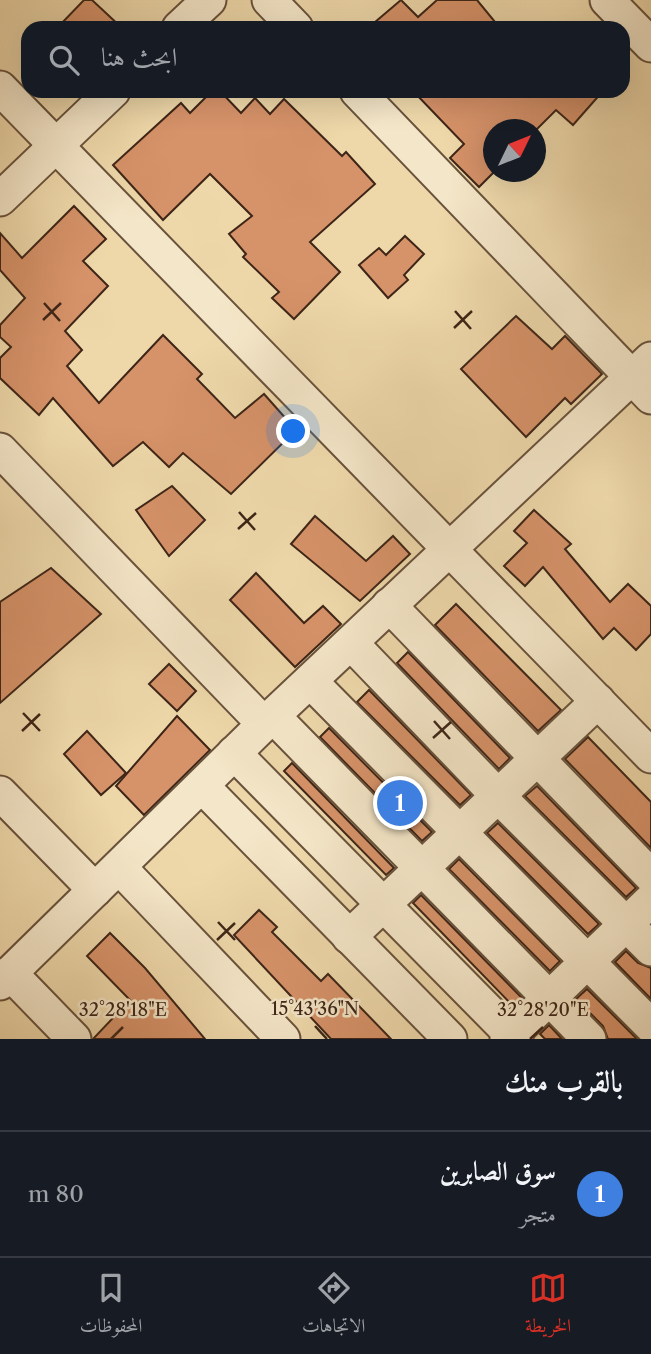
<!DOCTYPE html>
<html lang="ar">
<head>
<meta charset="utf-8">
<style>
	:root { --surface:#171b24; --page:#242831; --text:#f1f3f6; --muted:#9ea1a6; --line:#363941; --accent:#d93025 }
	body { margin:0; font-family:"Libre Caslon Text",Amiri,serif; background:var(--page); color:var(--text); direction:rtl }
	.compass { position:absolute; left:483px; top:119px; width:63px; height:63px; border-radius:50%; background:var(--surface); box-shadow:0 7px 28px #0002; rotate:47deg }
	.you { position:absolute; left:294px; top:432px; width:24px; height:24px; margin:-18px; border:5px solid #fff; border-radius:50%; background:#1a73e8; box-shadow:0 0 0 10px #1a73e833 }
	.badge { display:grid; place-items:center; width:46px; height:46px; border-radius:50%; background:var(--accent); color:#fff; font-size:23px; font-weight:700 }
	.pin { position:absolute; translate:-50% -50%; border:4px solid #fff; box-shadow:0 2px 7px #0006 }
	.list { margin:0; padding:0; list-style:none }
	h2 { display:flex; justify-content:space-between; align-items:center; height:91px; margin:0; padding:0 28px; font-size:30px }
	h2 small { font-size:23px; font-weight:400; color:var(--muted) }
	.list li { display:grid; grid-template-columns:46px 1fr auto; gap:21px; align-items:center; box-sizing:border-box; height:126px; padding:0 28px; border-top:2px solid var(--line) }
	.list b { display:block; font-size:26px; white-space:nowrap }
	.list p { margin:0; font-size:23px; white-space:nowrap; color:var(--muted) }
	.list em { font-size:23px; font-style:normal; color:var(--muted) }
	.icon { flex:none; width:38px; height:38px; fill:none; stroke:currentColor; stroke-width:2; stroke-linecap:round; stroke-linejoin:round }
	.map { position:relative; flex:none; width:651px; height:1039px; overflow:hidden; direction:ltr }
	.search { position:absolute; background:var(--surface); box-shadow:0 7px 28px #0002; left:21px; right:21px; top:21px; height:77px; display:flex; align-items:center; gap:18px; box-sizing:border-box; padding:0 24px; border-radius:21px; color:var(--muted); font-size:26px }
	.sheet { height:217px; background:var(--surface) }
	nav { display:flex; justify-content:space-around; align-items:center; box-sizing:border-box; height:98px; border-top:2px solid var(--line); background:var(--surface); font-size:19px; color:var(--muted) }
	nav a { display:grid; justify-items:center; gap:4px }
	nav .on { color:var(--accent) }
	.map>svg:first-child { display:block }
	.building { fill:#d69269; stroke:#3d2517; stroke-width:2 }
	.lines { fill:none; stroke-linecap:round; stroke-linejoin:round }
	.street-casing { stroke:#69523c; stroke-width:37 }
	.street { stroke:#f4e6c8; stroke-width:33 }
	.ticks { fill:none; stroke:#3d2517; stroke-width:2.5 }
	.ticks-label { font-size:18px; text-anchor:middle; fill:#3d2517; stroke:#f4e6c8; stroke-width:5; stroke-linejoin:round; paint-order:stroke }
</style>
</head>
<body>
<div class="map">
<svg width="651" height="1039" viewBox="0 0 651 1039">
	<rect width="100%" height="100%" fill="#eed8aa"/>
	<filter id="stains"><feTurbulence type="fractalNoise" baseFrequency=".00286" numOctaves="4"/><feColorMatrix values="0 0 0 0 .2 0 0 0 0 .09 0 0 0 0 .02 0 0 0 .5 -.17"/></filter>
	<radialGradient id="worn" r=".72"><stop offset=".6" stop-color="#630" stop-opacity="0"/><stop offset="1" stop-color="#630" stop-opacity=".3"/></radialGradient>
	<g class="building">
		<polygon points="84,0 92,0 122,28 57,28"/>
		<polygon points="401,0 418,17 437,0 477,0 500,28 368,28"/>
		<polygon points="212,91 220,91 241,113 255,98 270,114 284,99 342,156 346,152 375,184 310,242 340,272 294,319 272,298 279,292 243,257 246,254 229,234 252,216 210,174 163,220 113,165 181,103 190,113"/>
		<polygon points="413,91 603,91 573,125 556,110 536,130 494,130 494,172 479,187 450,158 464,144"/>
		<polygon points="74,206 106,239 83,261 108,286 65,331 82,350 67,366 99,403 163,335 202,374 197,379 235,418 264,394 296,430 231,494 183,453 169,467 143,442 113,466 53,398 39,415 0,378 0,358 11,347 0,337 0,325 25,298 0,270 0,233 22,258"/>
		<polygon points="405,236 424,254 404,275 408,280 388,298 359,265 379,248 386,255"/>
		<polygon points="516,316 552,349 565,336 602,374 571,404 565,398 526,437 461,369"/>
		<polygon points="172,486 205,520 169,556 136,510"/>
		<polygon points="534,510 571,544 565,549 610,602 628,584 651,606 651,634 636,650 614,628 603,639 543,567 525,586 504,566 527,543 514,531"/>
		<polygon points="315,516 366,561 393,536 410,554 360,601 291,544"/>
		<polygon points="51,568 101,614 0,703 0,602"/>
		<polygon points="256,573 304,623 323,606 341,624 295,667 230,600"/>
		<polygon points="456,604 561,710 538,731 435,625"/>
		<polygon points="408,652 510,758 499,769 397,663"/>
		<polygon points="169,664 196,691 177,711 149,684"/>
		<polygon points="369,690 471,795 460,805 357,702"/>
		<polygon points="177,716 210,750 144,815 116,786"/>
		<polygon points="329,728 432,832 422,841 320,737"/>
		<polygon points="87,731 126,773 101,795 64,754"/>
		<polygon points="588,737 651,802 651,848 565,759"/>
		<polygon points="292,763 394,868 386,875 284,771"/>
		<polygon points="537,786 636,888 626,897 525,796"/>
		<polygon points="498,823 599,924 588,934 487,833"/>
		<polygon points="459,859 560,961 550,971 449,869"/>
		<polygon points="421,895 522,998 513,1006 413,903"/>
		<polygon points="259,910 277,927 272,932 321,981 328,974 391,1039 331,1039 234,935"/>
		<polygon points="110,933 145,968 205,1039 93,1039 130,1000 87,956"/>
		<polygon points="626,951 638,963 651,968 651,999 615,962"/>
		<polygon points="587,989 637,1039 608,1039 603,1026 576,999"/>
		<polygon points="549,1025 562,1039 545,1039 540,1034"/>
	</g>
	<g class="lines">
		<g class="street-casing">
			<g id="street">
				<polyline points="269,0 296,28"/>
				<polyline points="607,0 651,45"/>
				<polyline points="179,28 209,0"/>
				<polyline points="0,88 651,756"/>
				<polyline points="357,91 651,397"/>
				<polyline points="0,199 113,91"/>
				<polyline points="0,450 264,724"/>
				<polyline points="389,605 651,876"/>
				<polyline points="351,643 498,796 651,949"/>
				<polyline points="310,681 651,1026"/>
				<polyline points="273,716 589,1039"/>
				<polyline points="234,753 516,1039"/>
				<polyline points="202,786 450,1039"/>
				<polyline points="0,793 95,890"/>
				<polyline points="119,867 283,1039"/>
				<polyline points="349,937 598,701"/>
				<polyline points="10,973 74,1039"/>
				<polyline points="0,983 264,724 651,359"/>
				<polyline points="507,1039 651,900"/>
			</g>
		</g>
		<use href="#street" class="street"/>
	</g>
	<path class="ticks" d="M 44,303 L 60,321M 455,311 L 471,329M 43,320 L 61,303M 454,328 L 472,311M 239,512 L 255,530M 238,529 L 256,513M 23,713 L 40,731M 434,721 L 450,739M 22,731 L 40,714M 433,738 L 451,722M 218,922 L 235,940M 217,940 L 235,923M 315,1026 L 327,1039M 111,1039 L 123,1027M 530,1039 L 543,1027"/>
	<g class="ticks-label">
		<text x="315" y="1015">15°43'36"N</text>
		<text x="123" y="1016">32°28'18"E</text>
		<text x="543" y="1016">32°28'20"E</text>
	</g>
	<rect width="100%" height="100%" filter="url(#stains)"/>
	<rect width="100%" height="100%" fill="url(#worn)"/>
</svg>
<svg class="compass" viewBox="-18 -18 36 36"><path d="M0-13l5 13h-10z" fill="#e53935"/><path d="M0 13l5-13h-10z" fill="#9ea1a6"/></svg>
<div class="you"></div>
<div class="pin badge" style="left:400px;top:803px;background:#3f7fe0">1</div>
<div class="search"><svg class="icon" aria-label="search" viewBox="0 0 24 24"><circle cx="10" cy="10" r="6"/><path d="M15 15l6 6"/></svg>ابحث هنا</div>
</div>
<section class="sheet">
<h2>بالقرب منك<small></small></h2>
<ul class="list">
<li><span class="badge" style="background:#3f7fe0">1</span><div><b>سوق الصابرين</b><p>متجر</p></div><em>80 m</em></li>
</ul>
</section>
<nav>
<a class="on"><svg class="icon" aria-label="map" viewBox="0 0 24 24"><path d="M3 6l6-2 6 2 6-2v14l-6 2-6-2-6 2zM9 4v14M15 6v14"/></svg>الخريطة</a>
<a><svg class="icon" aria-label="directions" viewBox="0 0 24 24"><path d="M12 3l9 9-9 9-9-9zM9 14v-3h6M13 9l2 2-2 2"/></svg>الاتجاهات</a>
<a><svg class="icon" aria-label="saved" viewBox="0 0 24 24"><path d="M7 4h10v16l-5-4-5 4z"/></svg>المحفوظات</a>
</nav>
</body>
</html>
